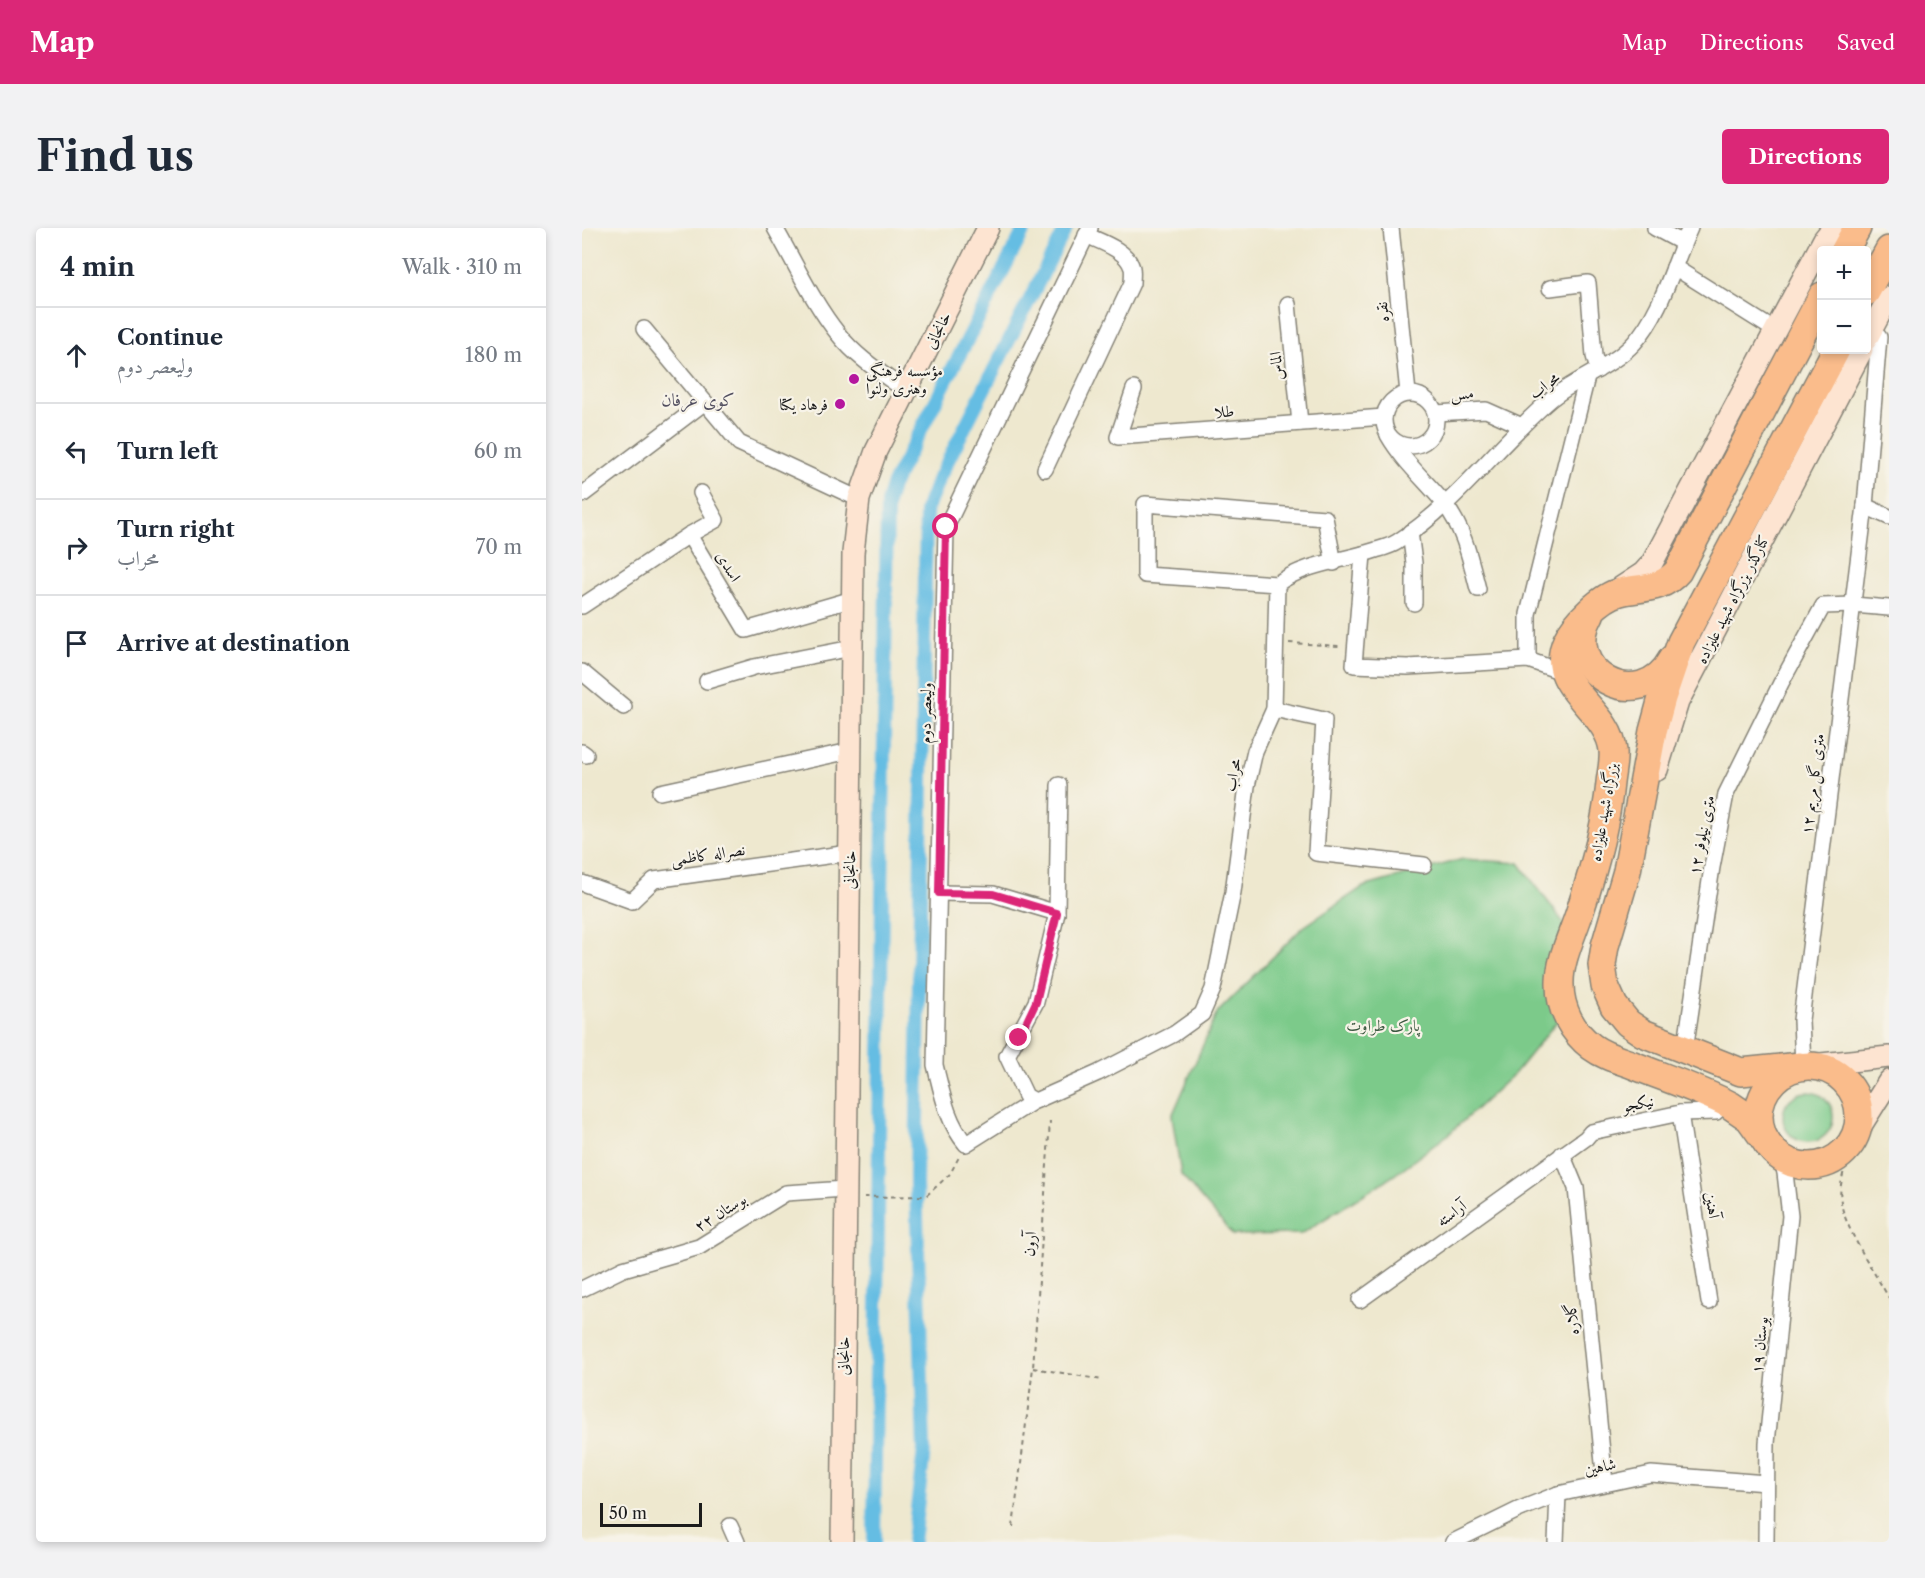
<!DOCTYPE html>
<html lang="en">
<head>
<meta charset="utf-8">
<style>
	:root { --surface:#fff; --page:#f2f2f3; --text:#1f2937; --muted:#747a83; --line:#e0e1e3; --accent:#db2777 }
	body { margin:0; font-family:"Libre Caslon Text",Amiri,serif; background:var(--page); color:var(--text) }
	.controls { position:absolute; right:18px; top:18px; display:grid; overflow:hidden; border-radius:6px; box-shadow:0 3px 9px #0003 }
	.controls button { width:54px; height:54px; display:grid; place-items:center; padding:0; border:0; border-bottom:2px solid var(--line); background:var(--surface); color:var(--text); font:30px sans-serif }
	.scale { position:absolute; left:18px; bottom:15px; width:102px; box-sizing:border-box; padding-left:6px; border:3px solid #1c1c1c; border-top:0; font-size:16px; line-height:21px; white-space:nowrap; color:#1c1c1c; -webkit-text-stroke:4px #f7f3e8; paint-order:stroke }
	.stop { position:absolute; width:18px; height:18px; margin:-14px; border:4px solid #db2777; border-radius:50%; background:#fff }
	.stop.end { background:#db2777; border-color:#fff; box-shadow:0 2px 6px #0008 }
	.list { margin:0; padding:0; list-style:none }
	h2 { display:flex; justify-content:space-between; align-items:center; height:78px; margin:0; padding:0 24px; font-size:26px }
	h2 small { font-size:20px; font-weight:400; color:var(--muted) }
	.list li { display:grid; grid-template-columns:39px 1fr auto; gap:18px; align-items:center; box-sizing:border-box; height:96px; padding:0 24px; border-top:2px solid var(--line) }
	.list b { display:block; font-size:22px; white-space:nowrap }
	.list p { margin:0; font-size:20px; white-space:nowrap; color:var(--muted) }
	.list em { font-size:20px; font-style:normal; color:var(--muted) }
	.icon { flex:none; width:33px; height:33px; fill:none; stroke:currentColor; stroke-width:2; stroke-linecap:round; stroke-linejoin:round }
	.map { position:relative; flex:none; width:1307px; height:1314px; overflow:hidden; border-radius:6px }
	header { display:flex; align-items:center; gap:36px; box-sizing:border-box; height:84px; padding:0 30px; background:var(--accent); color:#fff }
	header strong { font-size:28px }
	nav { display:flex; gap:33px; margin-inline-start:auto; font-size:21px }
	.intro { display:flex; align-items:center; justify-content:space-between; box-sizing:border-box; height:144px; padding:0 36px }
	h1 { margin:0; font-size:42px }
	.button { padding:15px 27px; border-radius:6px; background:var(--accent); color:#fff; font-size:21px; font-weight:700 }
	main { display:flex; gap:36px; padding:0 36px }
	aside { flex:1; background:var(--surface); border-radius:6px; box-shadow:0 3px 9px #0003 }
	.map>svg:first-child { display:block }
	.green { fill:#7bca8a; stroke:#4c7353; stroke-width:1.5 }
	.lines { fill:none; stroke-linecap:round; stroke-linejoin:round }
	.canal { stroke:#65bde3; stroke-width:14 }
	.street-casing { stroke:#858276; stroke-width:18 }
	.secondary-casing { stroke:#858276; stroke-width:24 }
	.highway-casing { stroke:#858276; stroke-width:30 }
	.path { stroke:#858276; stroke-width:2; stroke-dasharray:4.5 4.5; stroke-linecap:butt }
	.street { stroke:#fff; stroke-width:15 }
	.secondary { stroke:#fde4d1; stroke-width:21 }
	.highway { stroke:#fabc8b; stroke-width:27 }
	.route { stroke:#db2777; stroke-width:8 }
	.poi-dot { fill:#b5179e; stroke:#f7f3e8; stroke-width:2 }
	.labels { text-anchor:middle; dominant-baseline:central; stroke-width:4.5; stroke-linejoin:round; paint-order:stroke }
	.street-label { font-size:16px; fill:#1c1c1c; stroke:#f7f3e8 }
	.poi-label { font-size:16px; fill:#1c1c1c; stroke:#f7f3e8; text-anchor:start }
	.park-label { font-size:16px; fill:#3d5942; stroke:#f7f3e8 }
	.neighbourhood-label { font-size:18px; fill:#535061; stroke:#f7f3e8 }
</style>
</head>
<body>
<header>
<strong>Map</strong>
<nav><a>Map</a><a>Directions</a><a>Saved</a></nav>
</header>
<div class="intro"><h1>Find us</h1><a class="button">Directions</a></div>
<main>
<aside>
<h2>4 min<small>Walk · 310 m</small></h2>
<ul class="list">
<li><svg class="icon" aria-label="ahead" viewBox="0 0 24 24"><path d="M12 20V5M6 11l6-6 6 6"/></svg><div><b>Continue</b><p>ولیعصر دوم</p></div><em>180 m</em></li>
<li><svg class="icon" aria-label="left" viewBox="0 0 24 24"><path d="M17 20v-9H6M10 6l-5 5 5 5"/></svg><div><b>Turn left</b></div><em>60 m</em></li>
<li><svg class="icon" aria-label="right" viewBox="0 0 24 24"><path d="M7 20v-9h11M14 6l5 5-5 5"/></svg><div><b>Turn right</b><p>محراب</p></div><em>70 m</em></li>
<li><svg class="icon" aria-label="arrive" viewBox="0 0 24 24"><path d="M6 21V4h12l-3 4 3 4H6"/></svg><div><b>Arrive at destination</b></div></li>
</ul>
</aside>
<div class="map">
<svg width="1307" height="1314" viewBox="0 0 1307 1314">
	<rect width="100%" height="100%" fill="#f7f3e8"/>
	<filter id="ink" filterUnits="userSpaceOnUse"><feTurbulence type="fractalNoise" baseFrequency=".0167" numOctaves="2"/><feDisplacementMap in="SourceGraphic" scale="12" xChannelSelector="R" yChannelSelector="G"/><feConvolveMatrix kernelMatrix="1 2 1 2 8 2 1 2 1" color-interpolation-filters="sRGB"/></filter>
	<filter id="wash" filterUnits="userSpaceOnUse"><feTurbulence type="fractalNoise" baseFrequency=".008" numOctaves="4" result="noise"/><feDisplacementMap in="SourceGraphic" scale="24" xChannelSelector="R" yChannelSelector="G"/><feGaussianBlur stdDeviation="1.35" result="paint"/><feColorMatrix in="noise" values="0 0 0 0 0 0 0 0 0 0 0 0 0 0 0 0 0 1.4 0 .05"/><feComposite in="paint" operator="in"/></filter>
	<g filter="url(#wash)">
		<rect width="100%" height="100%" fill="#eee8cf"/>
		<g class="green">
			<polygon points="881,631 937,635 987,702 985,781 933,845 867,906 811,948 719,1006 651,1007 599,947 590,888 635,785 720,700 781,659"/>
			<circle cx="1226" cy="889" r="25"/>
		</g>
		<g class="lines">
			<g class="canal">
				<polyline points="292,1314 305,275 310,258 443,0"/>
				<polyline points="331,1314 342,1222 334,956 344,282 357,250 484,0"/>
			</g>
		</g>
	</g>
	<g filter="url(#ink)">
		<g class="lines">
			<g class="street-casing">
				<g id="street">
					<path d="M 193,0 C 213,35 231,75 257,107 C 275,130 301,146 324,163"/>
					<polyline points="809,0 826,165"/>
					<polyline points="1073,0 1101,15"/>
					<polyline points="1092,39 1189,100"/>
					<polyline points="968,60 1006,55 1012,128 1016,142"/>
					<polyline points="706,76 718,195"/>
					<polyline points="62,101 157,215 277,271"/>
					<polyline points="552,161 536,209 802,189"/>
					<circle cx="828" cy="192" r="26"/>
					<polyline points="854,185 904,182 940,198"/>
					<path d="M 806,207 C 821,233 843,252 862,275 C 882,301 888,330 896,361"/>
					<path d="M 463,241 L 550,55 C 550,51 551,44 550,40 C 545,22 519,14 504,7"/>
					<polyline points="0,267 123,174"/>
					<polyline points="1283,278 1307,289"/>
					<polyline points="828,304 832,335 832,375"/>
					<polyline points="107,307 134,292 119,265"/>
					<polyline points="781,326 772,437 826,439 946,432 983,445"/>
					<polyline points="695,356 563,347 563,276 743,290 752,335"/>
					<polyline points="0,378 107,307 164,402 271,371"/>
					<polyline points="946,432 946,386 1005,149"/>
					<polyline points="0,444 42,479"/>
					<polyline points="125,453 172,439 270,420"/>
					<polyline points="692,481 742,492 734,625 842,637"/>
					<polyline points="0,524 4,527"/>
					<path d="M 477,557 L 475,685 L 454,774 L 425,828 L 444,868 L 453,873 L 516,845 L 592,806 L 620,786 L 631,761 L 651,664 L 665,558 L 673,523 L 692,481 L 695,356 C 723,335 762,333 794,322 C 801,320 809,318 815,314 C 875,276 916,216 969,171 C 993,151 1030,139 1052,115 C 1080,84 1091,37 1108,0"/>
					<polyline points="78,564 268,523"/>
					<polyline points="0,655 50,673 72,652 267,625"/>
					<polyline points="357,665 411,666 475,685"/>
					<polyline points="1103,822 1130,639 1144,566 1199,455 1241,378 1271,377 1307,380"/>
					<polyline points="1221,838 1219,792 1283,278 1297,109 1290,102"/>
					<path d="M 452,873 L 384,916 C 365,894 360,865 353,837 L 364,299 L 508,0"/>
					<polyline points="1098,885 1127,1074"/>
					<polyline points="980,926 994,960 1023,1255"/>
					<polyline points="0,1061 41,1041 117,1019 204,965 263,961"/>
					<polyline points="778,1072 1004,910 1009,904 1098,885 1134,884 1142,873"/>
					<polyline points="148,1298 155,1314"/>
					<polyline points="871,1314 936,1282 976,1266 1069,1246 1184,1255"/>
					<polyline points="974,1314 976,1266"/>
					<polyline points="1184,1314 1185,1215 1208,988 1203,945 1201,936 1194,925"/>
				</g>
			</g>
			<g class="secondary-casing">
				<g id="secondary">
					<polyline points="1284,112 1307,69"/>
					<polyline points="1035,362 1061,345 1070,335 1242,11 1251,0"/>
					<polyline points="1075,542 1096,474 1280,122"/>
					<polyline points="1229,837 1307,829"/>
					<polyline points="1275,904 1307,853"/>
					<polyline points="260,1314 271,325 277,271 294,223 406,0"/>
				</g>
			</g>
			<g class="highway-casing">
				<g id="highway">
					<polyline points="1263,22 1275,0"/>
					<polyline points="1284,64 1307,22"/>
					<path d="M 1008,387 C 976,444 1058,490 1090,431"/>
					<circle cx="1227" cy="888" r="50"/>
					<polyline points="1218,838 1159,844 1061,805 1046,795 1032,778 1023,758 1020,737 1023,718 1045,643 1071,503 1080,470 1099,414 1254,122"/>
					<path d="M 1185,915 L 1167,890 L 1148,877 C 1117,861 1083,850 1051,837 C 1037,832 1022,828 1010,819 C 990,804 978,781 978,757 C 977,732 991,706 998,683 C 1012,641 1024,598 1028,555 C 1029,545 1032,533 1031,523 C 1028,481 963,459 985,412 C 993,395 1020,368 1038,364 C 1060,359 1080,362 1096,343 L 1240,68"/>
				</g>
			</g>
			<g class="path">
				<polyline points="707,415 758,418"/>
				<path d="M 1269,919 C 1264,937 1256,956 1259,974 C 1262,999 1294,1047 1307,1070"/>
				<polyline points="282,969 344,968 368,946 377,929"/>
				<polyline points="451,1140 521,1152"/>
				<polyline points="431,1299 451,1140 468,893"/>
			</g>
			<use href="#street" class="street"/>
			<use href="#secondary" class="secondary"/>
			<use href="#highway" class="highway"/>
		</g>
	</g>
	<g class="lines" filter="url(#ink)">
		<polyline class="route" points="364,299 357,665 411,666 475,685 454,774 437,810"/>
	</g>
	<g class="poi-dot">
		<circle cx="272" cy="151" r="6"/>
		<circle cx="258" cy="176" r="6"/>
	</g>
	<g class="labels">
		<g class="street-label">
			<text transform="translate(800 84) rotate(-96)">نقره</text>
			<text transform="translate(355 102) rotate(-63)">خانجانی</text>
			<text transform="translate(694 138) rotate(-96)">الماس</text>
			<text transform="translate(962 157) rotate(-37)">محراب</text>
			<text transform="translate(880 165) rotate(-4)">مس</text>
			<text transform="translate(642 183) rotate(-4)">طلا</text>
			<text transform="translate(147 338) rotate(59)">اسدی</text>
			<text transform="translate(1150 371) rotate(-63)">کنارگذر بزرگراه شهید علیزاده</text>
			<text transform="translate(343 485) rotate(-89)">ولیعصر دوم</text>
			<text transform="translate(650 547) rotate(-79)">محراب</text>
			<text transform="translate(1230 556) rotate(-83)">۱۲ متری گل مریم</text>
			<text transform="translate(1021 584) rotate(-80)">بزرگراه شهید علیزاده</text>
			<text transform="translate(1119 607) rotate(-79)">۱۲ متری نیلوفر</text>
			<text transform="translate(126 626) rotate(-8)">نصراله کاظمی</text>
			<text transform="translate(267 642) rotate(-89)">خانجانی</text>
			<text transform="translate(1056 875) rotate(-12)">نیکجو</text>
			<text transform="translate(1131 977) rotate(81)">آهنین</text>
			<text transform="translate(138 984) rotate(-32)">بوستان ۲۲</text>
			<text transform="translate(869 985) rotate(-36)">آراسته</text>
			<text transform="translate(447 1016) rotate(-86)">آرون</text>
			<text transform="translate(989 1091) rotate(-96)">گلاره</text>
			<text transform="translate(1177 1117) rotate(-84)">بوستان ۱۹</text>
			<text transform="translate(261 1128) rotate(-90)">خانجانی</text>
			<text transform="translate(1018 1238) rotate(-12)">شاهین</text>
		</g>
		<g class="poi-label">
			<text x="284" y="142">مؤسسه فرهنگی<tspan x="284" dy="18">وهنری ولنوا</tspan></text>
			<text x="246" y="176" text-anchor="end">فرهاد یکتا</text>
		</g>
		<g class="park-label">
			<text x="801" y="797">پارک طراوت</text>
		</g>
		<g class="neighbourhood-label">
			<text x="116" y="172">کوی عرفان</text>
		</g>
	</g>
</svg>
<div class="controls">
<button>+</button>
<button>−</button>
</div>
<div class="scale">50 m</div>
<div class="stop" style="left:364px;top:299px"></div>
<div class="stop end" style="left:437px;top:810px"></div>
</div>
</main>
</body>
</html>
